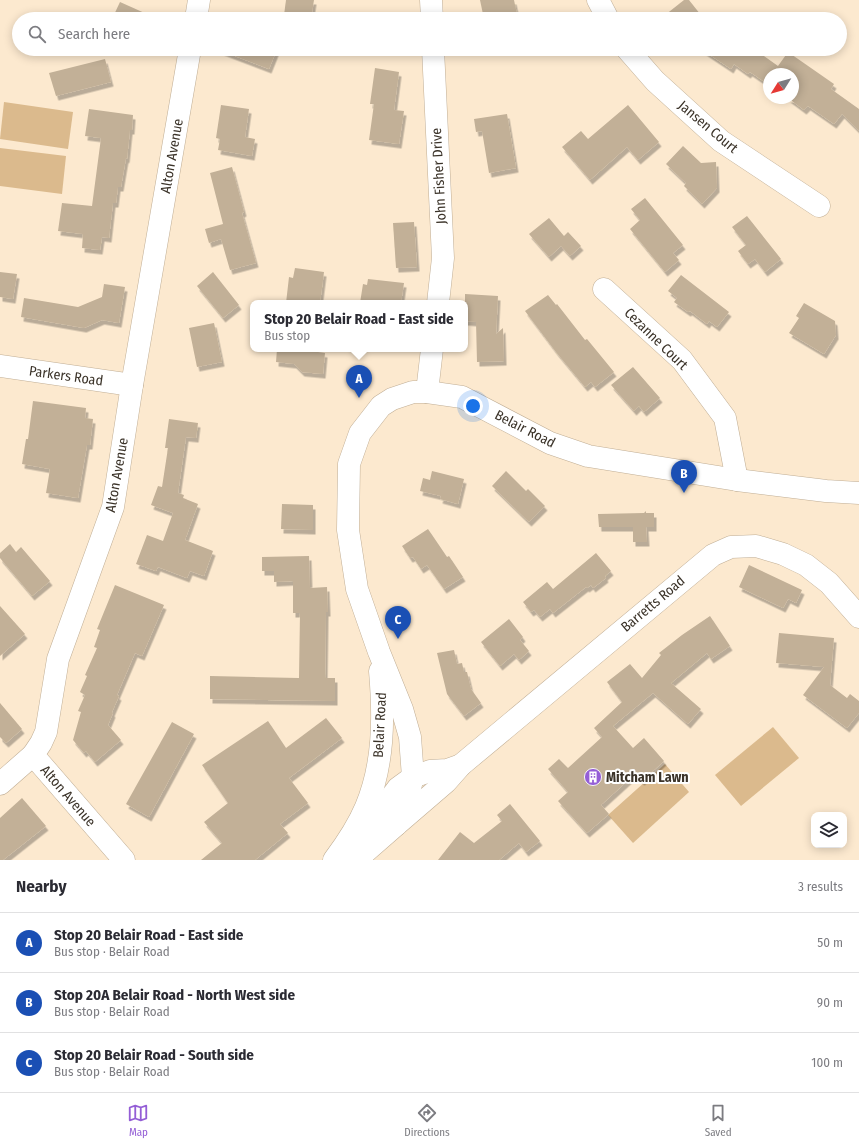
<!DOCTYPE html>
<html lang="en">
<head>
<meta charset="utf-8">
<style>
	:root { --surface:#fff; --page:#f7f7f7; --text:#2b2b33; --muted:#7c7c81; --line:#e1e1e2; --accent:#945ed6 }
	body { margin:0; font-family:"Fira Sans Condensed",sans-serif; background:var(--page); color:var(--text) }
	.controls { position:absolute; right:12px; bottom:12px; display:grid; overflow:hidden; border-radius:8px; box-shadow:0 2px 10px #0003 }
	.controls button { width:36px; height:36px; display:grid; place-items:center; padding:0; border:0; border-bottom:1px solid var(--line); background:var(--surface); color:var(--text); font:20px sans-serif }
	.compass { position:absolute; left:763px; top:68px; width:36px; height:36px; border-radius:50%; background:var(--surface); box-shadow:0 2px 10px #0003; rotate:233deg }
	.you { position:absolute; left:473px; top:406px; width:14px; height:14px; margin:-10px; border:3px solid #fff; border-radius:50%; background:#1a73e8; box-shadow:0 0 0 6px #1a73e833 }
	.badge { display:grid; place-items:center; width:26px; height:26px; border-radius:50%; background:var(--accent); color:#fff; font-size:13px; font-weight:700 }
	.pin { position:absolute; translate:-50% -33px; filter:drop-shadow(0 1px 2px #0008) }
	.pin::after { content:''; position:absolute; top:21px; width:14px; height:12px; background:inherit; clip-path:polygon(0 0,100% 0,50% 100%) }
	.popup { position:absolute; left:250px; top:300px; width:218px; height:52px; box-sizing:border-box; display:grid; place-content:center; border-radius:8px; background:var(--surface); filter:drop-shadow(0 1px 3px #0005); font-size:13px; white-space:nowrap; color:var(--muted) }
	.popup b { font-size:15px; color:var(--text) }
	.popup::after { content:''; position:absolute; left:50%; top:100%; margin-left:-8px; border:8px solid transparent; border-top-color:var(--surface) }
	.list { margin:0; padding:0; list-style:none }
	h2 { display:flex; justify-content:space-between; align-items:center; height:52px; margin:0; padding:0 16px; font-size:17px }
	h2 small { font-size:13px; font-weight:400; color:var(--muted) }
	.list li { display:grid; grid-template-columns:26px 1fr auto; gap:12px; align-items:center; box-sizing:border-box; height:60px; padding:0 16px; border-top:1px solid var(--line) }
	.list b { display:block; font-size:15px; white-space:nowrap }
	.list p { margin:0; font-size:13px; white-space:nowrap; color:var(--muted) }
	.list em { font-size:13px; font-style:normal; color:var(--muted) }
	.icon { flex:none; width:22px; height:22px; fill:none; stroke:currentColor; stroke-width:2; stroke-linecap:round; stroke-linejoin:round }
	.map { position:relative; flex:none; width:859px; height:860px; overflow:hidden }
	.search { position:absolute; background:var(--surface); box-shadow:0 2px 10px #0003; left:12px; right:12px; top:12px; height:44px; display:flex; align-items:center; gap:10px; box-sizing:border-box; padding:0 14px; border-radius:22px; color:var(--muted); font-size:15px }
	.sheet { height:232px; background:var(--surface) }
	nav { display:flex; justify-content:space-around; align-items:center; box-sizing:border-box; height:56px; border-top:1px solid var(--line); background:var(--surface); font-size:11px; color:var(--muted) }
	nav a { display:grid; justify-items:center; gap:2px }
	nav .on { color:var(--accent) }
	.map>svg:first-child { display:block }
	.green { fill:#dbba8d }
	.building { fill:#c2b097; filter:url(#shadow) }
	.lines { fill:none; stroke-linecap:round; stroke-linejoin:round }
	.minor-casing { stroke:#c0ae95; stroke-width:23 }
	.major-casing { stroke:#c0ae95; stroke-width:23 }
	.minor { stroke:#fff; stroke-width:22 }
	.major { stroke:#fff; stroke-width:22 }
	.labels { text-anchor:middle; dominant-baseline:central; stroke-width:4; stroke-linejoin:round; paint-order:stroke }
	.street-label { font-size:14px; fill:#3b3329; stroke:#fff }
	.poi-label { font-size:14px; font-weight:bold; fill:#3b3329; stroke:#fff; text-anchor:start }
</style>
</head>
<body>
<div class="map">
<svg width="859" height="860" viewBox="0 0 859 860">
	<defs>
		<filter id="shadow"><feDropShadow dx="2.5" dy="4.5" stdDeviation="0" flood-color="#0004"/></filter>
	</defs>
	<rect width="100%" height="100%" fill="#fce9cf"/>
	<g class="green">
		<polygon points="4,102 73,112 68,149 0,139"/>
		<polygon points="0,148 66,156 62,194 0,186"/>
		<polygon points="773,727 799,758 741,806 715,775"/>
		<polygon points="665,764 689,792 633,843 608,815"/>
	</g>
	<g class="building">
		<polygon points="286,0 314,0 311,19 284,15"/>
		<polygon points="480,0 514,0 518,19 484,19"/>
		<polygon points="684,0 689,0 704,19 660,19"/>
		<polygon points="120,2 158,19 112,19"/>
		<polygon points="219,49 277,49 269,69 219,50"/>
		<polygon points="701,49 754,49 778,66 788,52 834,84 831,89 859,109 859,131 842,114 834,124 808,106 804,110 788,98 793,98 793,74 769,74 769,85 750,72 748,74 734,64 731,69"/>
		<polygon points="105,59 111,82 56,96 49,73"/>
		<polygon points="375,68 399,72 394,110 404,111 399,144 369,140 374,104 370,104"/>
		<polygon points="221,105 249,109 245,137 255,139 252,156 218,150 220,139 216,138"/>
		<polygon points="628,105 659,142 638,160 627,147 590,180 562,147 581,131 588,139"/>
		<polygon points="89,109 133,115 132,130 130,130 127,159 126,158 121,187 118,187 116,203 113,203 109,238 102,237 100,250 82,248 83,234 58,231 62,203 92,206 101,138 85,136"/>
		<polygon points="507,114 516,168 489,173 482,131 476,132 474,119"/>
		<polygon points="683,146 701,163 716,162 717,188 702,204 684,186 686,183 666,164"/>
		<polygon points="232,167 244,212 242,213 256,263 230,270 221,239 209,243 205,229 223,224 210,173"/>
		<polygon points="645,198 683,245 673,253 679,260 665,272 630,229 640,220 631,209"/>
		<polygon points="747,216 781,259 765,272 755,259 748,264 738,251 746,245 732,227"/>
		<polygon points="549,218 564,236 568,232 581,246 570,256 561,246 549,257 529,234"/>
		<polygon points="414,222 417,267 396,268 393,223"/>
		<polygon points="295,268 324,272 320,303 286,303 289,277 293,278"/>
		<polygon points="0,272 17,274 13,299 0,297"/>
		<polygon points="213,272 239,305 223,318 197,286"/>
		<polygon points="681,275 729,312 717,327 709,321 707,324 690,311 688,312 674,302 677,298 668,291"/>
		<polygon points="368,279 404,283 401,303 360,303 363,284 367,285"/>
		<polygon points="104,284 125,287 119,323 102,320 84,328 21,317 24,298 78,307 102,297"/>
		<polygon points="465,294 498,296 496,334 503,328 504,361 477,362 476,322 465,321"/>
		<polygon points="548,295 556,305 557,304 585,340 587,339 614,372 595,387 591,382 585,387 556,352 525,311"/>
		<polygon points="804,303 835,321 836,335 824,354 789,333 799,318 796,316"/>
		<polygon points="214,323 222,362 197,367 189,328"/>
		<polygon points="277,349 318,349 318,352 325,353 323,374 302,372 294,364 276,362"/>
		<polygon points="633,367 660,398 644,412 639,406 634,411 611,385"/>
		<polygon points="33,401 86,408 85,418 93,419 90,445 87,445 78,498 46,493 50,469 22,464 26,439 28,439"/>
		<polygon points="169,419 198,423 196,438 186,437 178,493 184,495 183,498 198,504 185,540 213,551 204,576 190,571 187,578 158,567 156,571 136,564 147,535 163,541 173,513 151,505 158,486 162,487 168,448 165,448"/>
		<polygon points="432,471 464,479 458,504 440,499 441,496 420,491 423,478 430,480"/>
		<polygon points="506,471 526,491 528,489 545,506 529,522 492,486"/>
		<polygon points="282,504 313,505 313,530 281,529"/>
		<polygon points="646,511 646,513 654,513 654,527 646,527 647,542 633,542 633,527 599,527 598,514 644,513"/>
		<polygon points="428,529 447,557 449,556 463,577 444,589 427,565 421,569 413,557 410,558 402,546"/>
		<polygon points="10,544 16,552 21,547 50,581 32,596 0,558 0,553"/>
		<polygon points="596,553 611,571 605,576 606,578 593,588 591,585 587,588 586,587 553,613 550,609 540,617 534,610 531,612 523,602 547,582 553,589"/>
		<polygon points="309,556 310,588 327,587 328,612 326,612 325,678 335,678 335,701 210,699 210,676 299,678 300,613 293,613 293,581 274,582 274,571 262,571 262,557"/>
		<polygon points="749,565 802,590 796,603 788,599 783,608 739,587"/>
		<polygon points="115,585 164,605 142,656 135,653 117,695 119,696 112,712 113,713 108,725 121,740 95,762 86,751 84,753 73,740 81,712 78,711 85,695 80,692 87,676 85,675 97,648 94,647 100,630 97,629"/>
		<polygon points="0,606 25,634 0,656"/>
		<polygon points="710,616 730,646 711,659 707,653 671,683 701,709 688,724 653,693 613,726 633,748 644,738 664,761 642,781 635,774 601,805 609,814 587,833 558,801 568,792 548,769 559,759 568,768 602,737 594,728 622,702 607,682 630,664 642,678 661,655 659,653 682,635"/>
		<polygon points="509,619 523,637 520,640 529,651 519,660 514,654 500,666 481,642"/>
		<polygon points="779,633 834,638 830,685 847,698 850,694 859,701 859,713 847,728 803,695 824,667 776,663"/>
		<polygon points="454,650 457,664 462,663 464,672 467,672 471,689 481,703 464,716 447,694 437,653"/>
		<polygon points="0,703 22,729 6,743 0,737"/>
		<polygon points="326,718 342,738 289,778 308,803 280,824 288,833 255,860 201,860 222,843 204,822 228,803 202,765 268,721 286,748"/>
		<polygon points="172,722 194,734 149,817 126,804"/>
		<polygon points="22,798 46,826 3,860 0,860 0,818"/>
		<polygon points="510,804 540,841 526,852 519,843 499,860 438,860 460,832 474,843 502,821 497,815"/>
	</g>
	<g class="lines">
		<g class="minor-casing">
			<g id="minor">
				<polyline points="431,0 432,19"/>
				<polyline points="598,0 608,19"/>
				<polyline points="196,19 199,0"/>
				<polyline points="433,49 443,258 438,303"/>
				<polyline points="627,49 655,81 721,141 819,206"/>
				<polyline points="604,289 682,360 725,418 737,480"/>
				<polyline points="0,366 132,385"/>
				<polyline points="427,392 432,349"/>
				<polyline points="413,777 430,771 447,770 461,765"/>
				<polyline points="0,784 33,755"/>
				<polyline points="396,825 446,782 461,765 713,555 731,547 756,546 783,554 806,565 829,583 859,617"/>
				<polyline points="124,860 33,755 41,743 46,732 58,659 113,507 132,385 190,49"/>
			</g>
		</g>
		<g class="major-casing">
			<g id="major">
				<polyline points="358,840 372,829 382,815 392,796 398,788 413,777"/>
				<path d="M 334,860 C 346,844 358,826 366,807 C 384,764 384,717 380,671"/>
				<polyline points="356,860 396,825 406,802 413,777 410,737 402,709 379,652 357,589 348,530 349,464 360,433 381,406 392,399 413,392 427,392 462,397 550,443 588,456 737,480 826,491 859,493"/>
			</g>
		</g>
		<use href="#minor" class="minor"/>
		<use href="#major" class="major"/>
	</g>
	<defs>
		<g id="building-disc" transform="scale(0.9)"><circle r="9.5" fill="#945ed6" stroke="#fff"/><path d="M-4-6H4V6H1V3H-1V6H-4ZM-2.5-4.3h1.7v1.8h-1.7ZM.8-4.3h1.7v1.8H.8ZM-2.5-1h1.7V.8h-1.7ZM.8-1h1.7V.8H.8Z" fill="#fff"/></g>
	</defs>
	<g fill-rule="evenodd">
		<use href="#building-disc" x="593" y="777"/>
	</g>
	<g class="labels">
		<g class="street-label">
			<text transform="translate(708 127) rotate(40)">Jansen Court</text>
			<text transform="translate(172 156) rotate(-80)">Alton Avenue</text>
			<text transform="translate(439 176) rotate(-93)">John Fisher Drive</text>
			<text transform="translate(656 339) rotate(44)">Cezanne Court</text>
			<text transform="translate(66 376) rotate(8)">Parkers Road</text>
			<text transform="translate(525 429) rotate(27)">Belair Road</text>
			<text transform="translate(117 475) rotate(-80)">Alton Avenue</text>
			<text transform="translate(653 604) rotate(-40)">Barretts Road</text>
			<text transform="translate(380 725) rotate(-87)">Belair Road</text>
			<text transform="translate(68 796) rotate(49)">Alton Avenue</text>
		</g>
		<g class="poi-label">
			<text x="606" y="777">Mitcham Lawn</text>
		</g>
	</g>
</svg>
<div class="controls">
<button><svg class="icon" aria-label="layers" viewBox="0 0 24 24"><path d="M12 4l9 5-9 5-9-5zM3 14l9 5 9-5"/></svg></button>
</div>
<svg class="compass" viewBox="-18 -18 36 36"><path d="M0-13l5 13h-10z" fill="#e53935"/><path d="M0 13l5-13h-10z" fill="#7c7c81"/></svg>
<div class="you"></div>
<div class="pin badge" style="left:359px;top:398px;background:#1a4fb4">A</div>
<div class="popup"><b>Stop 20 Belair Road - East side</b>Bus stop</div>
<div class="pin badge" style="left:684px;top:493px;background:#1a4fb4">B</div>
<div class="pin badge" style="left:398px;top:639px;background:#1a4fb4">C</div>
<div class="search"><svg class="icon" aria-label="search" viewBox="0 0 24 24"><circle cx="10" cy="10" r="6"/><path d="M15 15l6 6"/></svg>Search here</div>
</div>
<section class="sheet">
<h2>Nearby<small>3 results</small></h2>
<ul class="list">
<li><span class="badge" style="background:#1a4fb4">A</span><div><b>Stop 20 Belair Road - East side</b><p>Bus stop · Belair Road</p></div><em>50 m</em></li>
<li><span class="badge" style="background:#1a4fb4">B</span><div><b>Stop 20A Belair Road - North West side</b><p>Bus stop · Belair Road</p></div><em>90 m</em></li>
<li><span class="badge" style="background:#1a4fb4">C</span><div><b>Stop 20 Belair Road - South side</b><p>Bus stop · Belair Road</p></div><em>100 m</em></li>
</ul>
</section>
<nav>
<a class="on"><svg class="icon" aria-label="map" viewBox="0 0 24 24"><path d="M3 6l6-2 6 2 6-2v14l-6 2-6-2-6 2zM9 4v14M15 6v14"/></svg>Map</a>
<a><svg class="icon" aria-label="directions" viewBox="0 0 24 24"><path d="M12 3l9 9-9 9-9-9zM9 14v-3h6M13 9l2 2-2 2"/></svg>Directions</a>
<a><svg class="icon" aria-label="saved" viewBox="0 0 24 24"><path d="M7 4h10v16l-5-4-5 4z"/></svg>Saved</a>
</nav>
</body>
</html>
